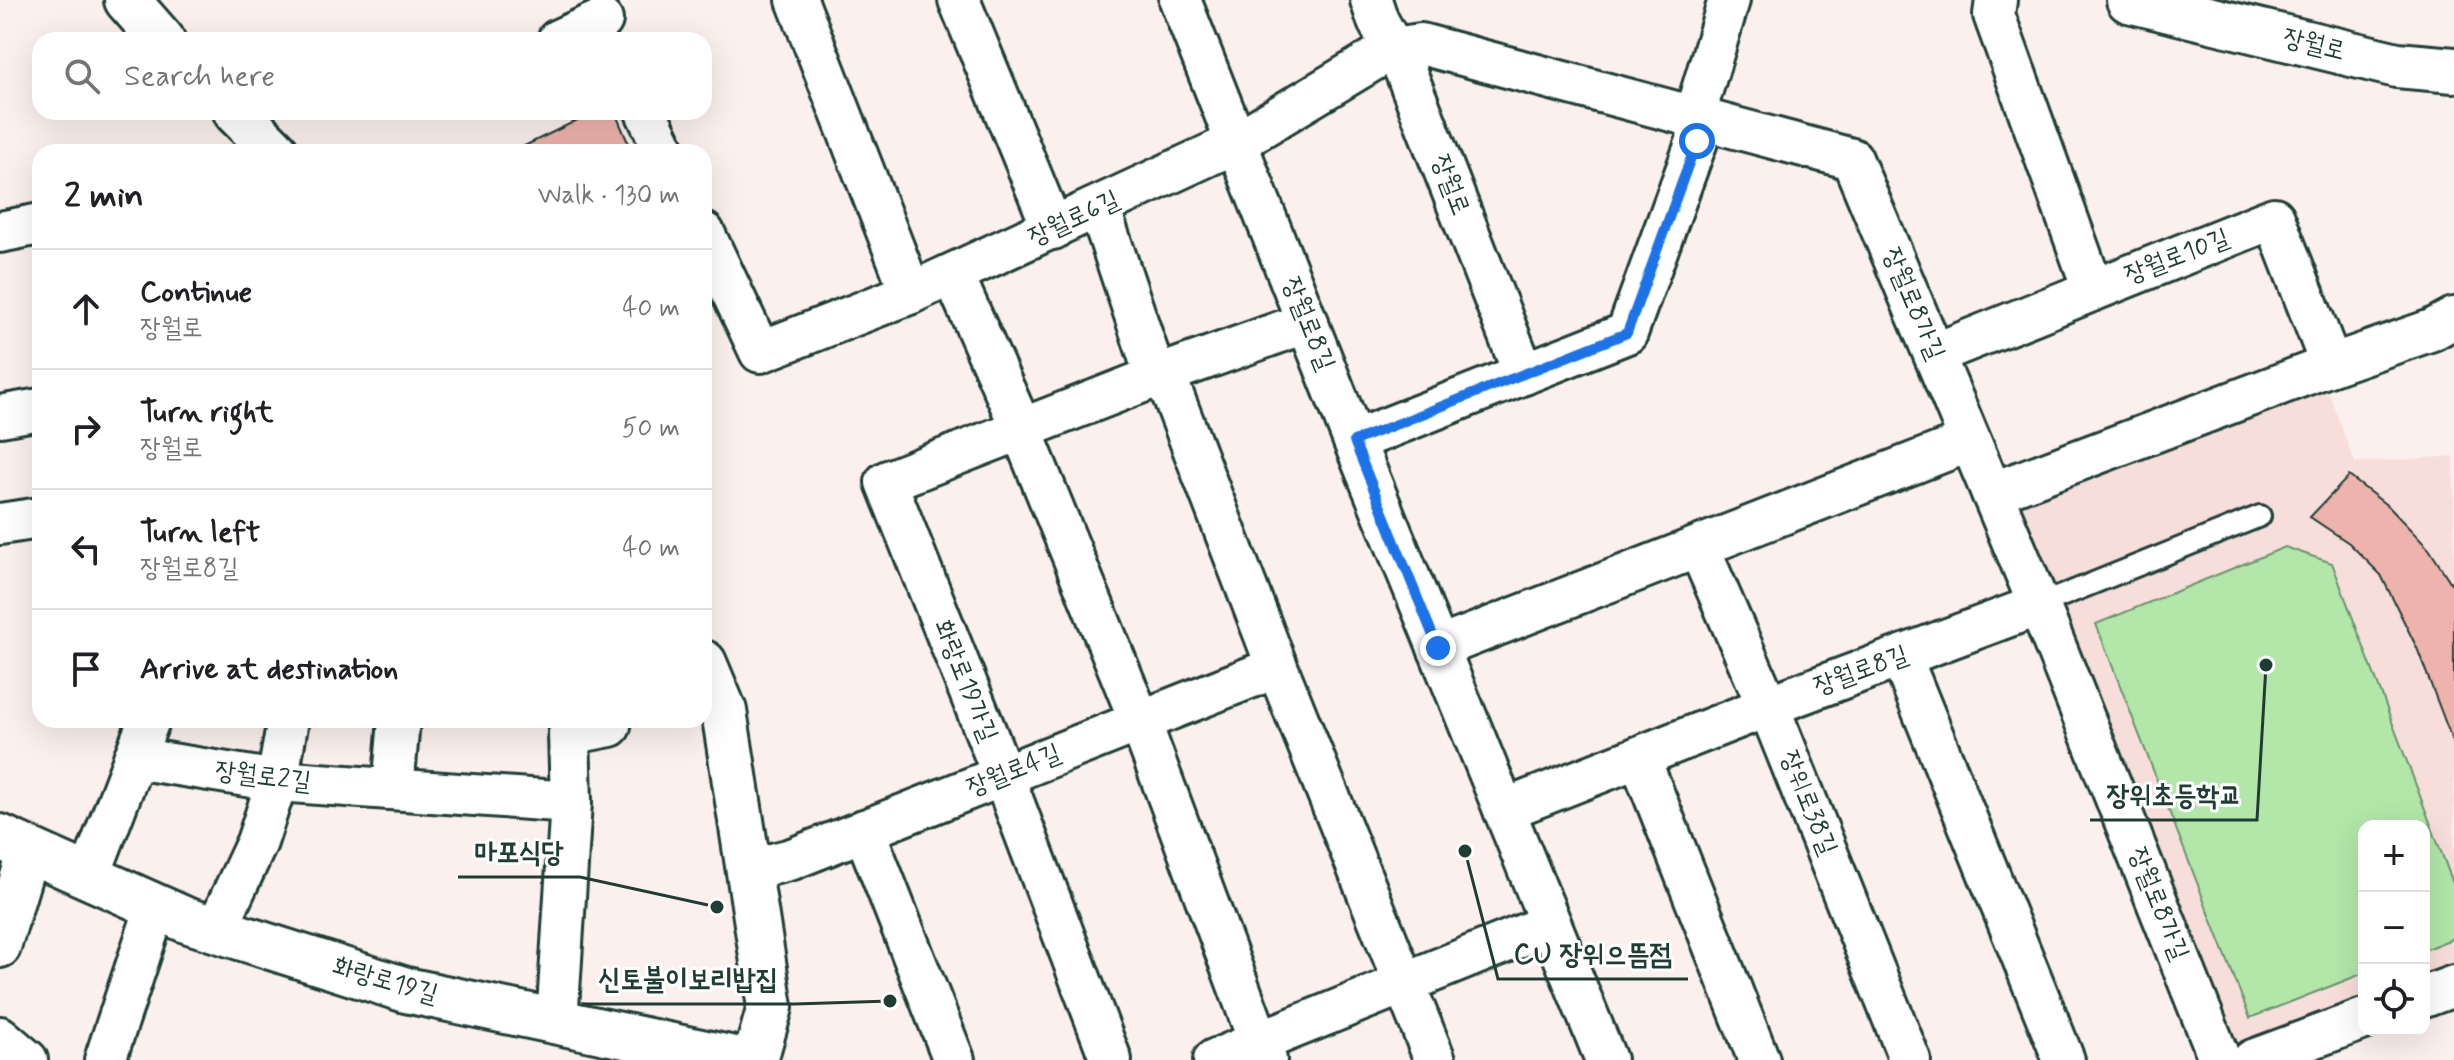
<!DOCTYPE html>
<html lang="en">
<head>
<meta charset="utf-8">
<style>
	:root { --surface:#fff; --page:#f6f6f6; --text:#202124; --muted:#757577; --line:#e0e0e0 }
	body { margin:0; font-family:Mynerve,"Poor Story",sans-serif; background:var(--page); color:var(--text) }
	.controls { position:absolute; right:24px; bottom:24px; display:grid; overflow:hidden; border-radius:16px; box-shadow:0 8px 32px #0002 }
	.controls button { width:72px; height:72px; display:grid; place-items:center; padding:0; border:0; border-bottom:2px solid var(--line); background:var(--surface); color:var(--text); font:40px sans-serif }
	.stop { position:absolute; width:24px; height:24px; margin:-18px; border:6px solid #1a73e8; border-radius:50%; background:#fff }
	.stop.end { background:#1a73e8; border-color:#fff; box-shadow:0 2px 8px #0008 }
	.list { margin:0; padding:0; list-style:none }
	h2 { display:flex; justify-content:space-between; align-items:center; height:104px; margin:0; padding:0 32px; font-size:34px }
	h2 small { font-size:26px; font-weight:400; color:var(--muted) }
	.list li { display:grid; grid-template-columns:52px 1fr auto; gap:24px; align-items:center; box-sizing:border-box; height:120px; padding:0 32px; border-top:2px solid var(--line) }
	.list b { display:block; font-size:30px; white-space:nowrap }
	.list p { margin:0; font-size:26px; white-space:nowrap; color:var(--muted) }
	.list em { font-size:26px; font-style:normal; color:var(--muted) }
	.icon { flex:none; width:44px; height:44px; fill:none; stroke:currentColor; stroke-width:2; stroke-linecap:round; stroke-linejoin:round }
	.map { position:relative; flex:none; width:2454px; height:1060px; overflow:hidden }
	.search { position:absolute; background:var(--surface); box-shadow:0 8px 32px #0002; left:32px; top:32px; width:680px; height:88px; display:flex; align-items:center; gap:20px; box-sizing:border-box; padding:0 28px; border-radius:24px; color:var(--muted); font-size:30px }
	.panel { position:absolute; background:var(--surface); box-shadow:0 8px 32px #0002; left:32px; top:144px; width:680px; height:584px; border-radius:24px }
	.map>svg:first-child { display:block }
	.built { fill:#f8deda }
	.green { fill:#b2e7a9; stroke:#68926e; stroke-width:2 }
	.building { fill:#eeb3ac; stroke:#1f3d34; stroke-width:2 }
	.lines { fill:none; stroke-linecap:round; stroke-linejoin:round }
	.lane-casing { stroke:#1f3d34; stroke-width:26 }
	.street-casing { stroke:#1f3d34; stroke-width:46 }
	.secondary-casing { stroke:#1f3d34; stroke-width:50 }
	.lane { stroke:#fff; stroke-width:20 }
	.street { stroke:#fff; stroke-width:40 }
	.secondary { stroke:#fff; stroke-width:44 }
	.route { stroke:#1a73e8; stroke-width:10 }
	.labels { text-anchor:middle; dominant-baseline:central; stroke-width:6; stroke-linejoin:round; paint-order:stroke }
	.street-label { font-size:26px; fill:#1f3d34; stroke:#fff }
	.leader { fill:none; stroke:#1f3d34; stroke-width:3 }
	.callout-dot { fill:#1f3d34; stroke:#fff; stroke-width:3 }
	.callout-label { font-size:28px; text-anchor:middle; font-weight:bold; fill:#1f3d34; stroke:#fff; stroke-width:6; stroke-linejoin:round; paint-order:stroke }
</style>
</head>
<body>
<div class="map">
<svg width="2454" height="1060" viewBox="0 0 2454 1060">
	<rect width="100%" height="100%" fill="#fcf0ee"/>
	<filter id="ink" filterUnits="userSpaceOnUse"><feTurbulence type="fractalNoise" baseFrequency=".0125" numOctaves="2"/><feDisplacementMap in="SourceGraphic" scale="16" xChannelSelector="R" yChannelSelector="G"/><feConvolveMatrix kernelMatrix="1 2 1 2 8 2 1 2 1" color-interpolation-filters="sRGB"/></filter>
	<g filter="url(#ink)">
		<polygon class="built" points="2326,385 2355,463 2454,456 2454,962 2424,975 2424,826 2364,826 2364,999 2231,1053 2015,504"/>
		<polygon class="green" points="2285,547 2332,563 2454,886 2454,938 2424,950 2424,826 2364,826 2364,973 2250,1018 2096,624"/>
		<g class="building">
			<polygon points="594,112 615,112 632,152 512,152"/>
			<polygon points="2349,476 2389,507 2429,549 2451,583 2454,581 2454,745 2417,648 2381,575 2349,543 2310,517"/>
		</g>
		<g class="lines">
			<g class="lane-casing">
				<polyline id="lane" points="2039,605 2260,516"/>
			</g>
			<g class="street-casing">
				<g id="street">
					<polyline points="797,0 911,293"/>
					<polyline points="959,0 1053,229"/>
					<polyline points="1180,0 1354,441 1606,1060"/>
					<polyline points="1371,0 1378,21 1405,70 1524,374"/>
					<polyline points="1996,0 1994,15 2093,289"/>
					<polyline points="558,40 602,20"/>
					<polyline points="646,112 665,152"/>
					<polyline points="1099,207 1149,357 1172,393 1277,667 1435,1060"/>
					<polyline points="0,232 40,224"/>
					<polyline points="704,233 760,352 911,293 1235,143 1393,48 1421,44 1852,159 2039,605 2220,1060"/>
					<polyline points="953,274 1014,412 1140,721 1266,1060"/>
					<polyline points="1934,354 2274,218 2331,365"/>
					<polyline points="0,416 40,409"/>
					<polyline points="1354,441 1627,333 1697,141 1700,97 1729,0"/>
					<polyline points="1992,493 2331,365 2432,330 2454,318"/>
					<polyline points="0,524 40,518"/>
					<polyline points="1699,548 1776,725 1910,1060"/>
					<polyline points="1438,648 1970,441"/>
					<polyline points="1901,657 2064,1060"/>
					<polyline points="1639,757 1759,1060"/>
					<polyline points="134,758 277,781 571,802"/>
					<polyline points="393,789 399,720"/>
					<polyline points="1504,810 1768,706 2039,605"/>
					<polyline points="864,830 954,1060"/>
					<polyline points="749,870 792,859 1277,667"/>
					<polyline points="89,877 149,720"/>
					<polyline points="216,930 257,842 277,781 288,720"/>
					<polyline points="0,947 29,850"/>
					<polyline points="2424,997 2454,986"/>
					<polyline points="557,1023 571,802 569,734 610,726"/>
					<polyline points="0,1037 27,1060"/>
					<polyline points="105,1060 156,907"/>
					<polyline points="1111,1060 1003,775 886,482 1160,375 1308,322"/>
					<polyline points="1214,1060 1550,924"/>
					<polyline points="2253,1060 2364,1019"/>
				</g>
			</g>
			<g class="secondary-casing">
				<g id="secondary">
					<polyline points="127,0 162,40"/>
					<polyline points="2129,0 2397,65 2454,70"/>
					<polyline points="236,112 276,152"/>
					<polyline points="704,663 724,711 770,1007 755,1060"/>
					<polyline points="0,837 186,920 406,990 739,1060"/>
				</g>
			</g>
			<use href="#lane" class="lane"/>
			<use href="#street" class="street"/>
			<use href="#secondary" class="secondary"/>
		</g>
	</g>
	<g class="lines" filter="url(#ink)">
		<polyline class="route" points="1438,648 1354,441 1627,333 1697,141"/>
	</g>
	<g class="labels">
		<g class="street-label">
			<text transform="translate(2314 45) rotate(14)">장월로</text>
			<text transform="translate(1450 185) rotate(69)">장월로</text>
			<text transform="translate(1074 219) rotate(-25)">장월로6길</text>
			<text transform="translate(2177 257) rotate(-21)">장월로10길</text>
			<text transform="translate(1913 304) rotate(67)">장월로8가길</text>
			<text transform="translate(1308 324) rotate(68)">장월로8길</text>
			<text transform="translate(1861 671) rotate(-20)">장월로8길</text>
			<text transform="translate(965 681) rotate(68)">화랑로19가길</text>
			<text transform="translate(1014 771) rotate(-22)">장월로4길</text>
			<text transform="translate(263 777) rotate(7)">장월로2길</text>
			<text transform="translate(1808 803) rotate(68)">장위로38길</text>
			<text transform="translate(2158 904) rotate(68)">장월로8가길</text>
			<text transform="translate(385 981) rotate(16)">화랑로19길</text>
		</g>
	</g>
	<path class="leader" d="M2266 665L2257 820H2090M717 907L580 877H458M1465 851L1498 979H1688M890 1001L795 1004H582"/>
	<g class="callout-dot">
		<circle cx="2266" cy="665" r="8"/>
		<circle cx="717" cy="907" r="8"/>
		<circle cx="1465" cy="851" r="8"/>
		<circle cx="890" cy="1001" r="8"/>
	</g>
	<g class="callout-label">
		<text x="2174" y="804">장위초등학교</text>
		<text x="519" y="861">마포식당</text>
		<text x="1593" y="963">CU 장위으뜸점</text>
		<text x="688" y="988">신토불이보리밥집</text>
	</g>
</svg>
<div class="controls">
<button>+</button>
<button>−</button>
<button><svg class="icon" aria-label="locate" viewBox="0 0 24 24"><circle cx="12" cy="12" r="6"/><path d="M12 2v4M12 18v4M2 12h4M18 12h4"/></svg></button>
</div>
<div class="stop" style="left:1697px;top:141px"></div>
<div class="stop end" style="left:1438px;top:648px"></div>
<div class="search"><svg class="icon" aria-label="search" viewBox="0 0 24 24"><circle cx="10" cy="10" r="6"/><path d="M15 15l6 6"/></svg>Search here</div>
<section class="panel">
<h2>2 min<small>Walk · 130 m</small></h2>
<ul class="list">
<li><svg class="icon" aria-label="ahead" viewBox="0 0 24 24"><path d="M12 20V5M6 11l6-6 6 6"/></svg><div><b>Continue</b><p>장월로</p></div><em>40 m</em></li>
<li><svg class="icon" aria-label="right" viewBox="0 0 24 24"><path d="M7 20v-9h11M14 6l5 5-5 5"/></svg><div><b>Turn right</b><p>장월로</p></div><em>50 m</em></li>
<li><svg class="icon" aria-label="left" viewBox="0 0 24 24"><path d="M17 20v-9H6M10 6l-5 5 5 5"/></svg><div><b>Turn left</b><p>장월로8길</p></div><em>40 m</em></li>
<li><svg class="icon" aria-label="arrive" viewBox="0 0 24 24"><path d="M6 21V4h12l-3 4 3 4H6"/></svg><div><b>Arrive at destination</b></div></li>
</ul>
</section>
</div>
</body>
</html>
